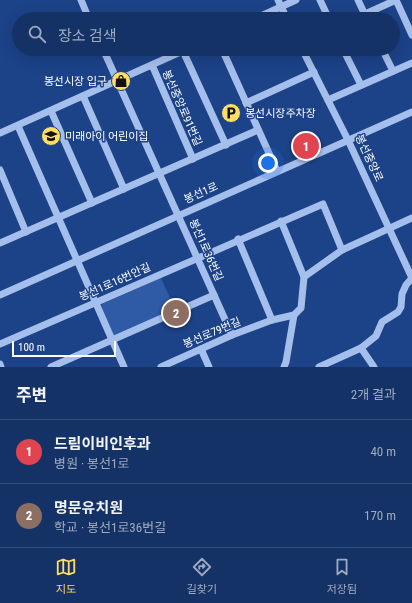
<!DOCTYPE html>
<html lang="ko">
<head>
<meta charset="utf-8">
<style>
	:root { --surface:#153266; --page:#223e6f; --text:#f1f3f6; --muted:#9daabf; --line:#344d7a; --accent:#fddd62 }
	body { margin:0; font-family:"Roboto Condensed","Noto Sans KR",sans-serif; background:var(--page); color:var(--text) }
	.scale { position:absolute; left:12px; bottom:10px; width:104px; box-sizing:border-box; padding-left:4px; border:2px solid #fff; border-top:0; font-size:11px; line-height:14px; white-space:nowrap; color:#fff; -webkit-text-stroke:3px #1c4288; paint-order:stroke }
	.you { position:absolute; left:268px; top:163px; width:14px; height:14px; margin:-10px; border:3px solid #fff; border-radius:50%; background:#1a73e8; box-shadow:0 0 0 6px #1a73e833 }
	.badge { display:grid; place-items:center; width:26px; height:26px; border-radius:50%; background:var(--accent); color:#fff; font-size:13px; font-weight:700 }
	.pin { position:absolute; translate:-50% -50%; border:2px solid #fff; box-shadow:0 1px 4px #0006 }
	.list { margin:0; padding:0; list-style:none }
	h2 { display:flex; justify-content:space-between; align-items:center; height:52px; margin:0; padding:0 16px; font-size:17px }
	h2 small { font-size:13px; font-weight:400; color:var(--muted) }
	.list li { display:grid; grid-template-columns:26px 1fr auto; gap:12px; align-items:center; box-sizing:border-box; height:64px; padding:0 16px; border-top:1px solid var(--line) }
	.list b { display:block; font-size:15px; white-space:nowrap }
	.list p { margin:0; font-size:13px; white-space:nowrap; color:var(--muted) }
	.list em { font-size:13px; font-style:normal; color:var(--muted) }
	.icon { flex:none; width:22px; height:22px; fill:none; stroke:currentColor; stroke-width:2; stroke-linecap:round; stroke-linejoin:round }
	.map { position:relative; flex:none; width:412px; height:367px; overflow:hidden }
	.search { position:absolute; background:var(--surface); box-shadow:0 4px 16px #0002; left:12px; right:12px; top:12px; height:44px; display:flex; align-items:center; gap:10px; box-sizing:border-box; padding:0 14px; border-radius:22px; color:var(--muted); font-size:15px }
	.sheet { height:180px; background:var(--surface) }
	nav { display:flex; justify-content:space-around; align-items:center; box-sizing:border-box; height:56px; border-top:1px solid var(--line); background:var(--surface); font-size:11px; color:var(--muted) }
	nav a { display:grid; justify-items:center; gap:2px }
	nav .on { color:var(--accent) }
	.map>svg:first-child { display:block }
	.green { fill:#2f5aa6 }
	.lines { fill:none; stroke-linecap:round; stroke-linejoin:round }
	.minor { stroke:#a5bfec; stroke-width:7 }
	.labels { text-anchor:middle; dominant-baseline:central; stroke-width:3; stroke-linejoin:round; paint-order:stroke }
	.poi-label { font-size:11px; fill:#fff; stroke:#1c4288; text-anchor:start }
	.street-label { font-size:11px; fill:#fff; stroke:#1c4288 }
</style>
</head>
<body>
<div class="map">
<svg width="412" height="367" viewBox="0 0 412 367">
	<rect width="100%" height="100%" fill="#1c4288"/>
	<polygon class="green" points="161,278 175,309 113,337 100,308 102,304"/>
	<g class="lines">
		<g class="minor">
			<polyline points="81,0 89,19"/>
			<polyline points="278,0 287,19"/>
			<polyline points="320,0 329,19"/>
			<polyline points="358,0 367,19"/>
			<polyline points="365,14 396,0 412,35"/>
			<polyline points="254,19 296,0"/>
			<polyline points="103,49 232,335"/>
			<polyline points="222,49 277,171"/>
			<polyline points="302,49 348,140 412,278"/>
			<polyline points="343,49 361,85"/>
			<polyline points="382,49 393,71"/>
			<polyline points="183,51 226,145"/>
			<polyline points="152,65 193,159"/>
			<polyline points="83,96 124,189"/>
			<polyline points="328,100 412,63"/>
			<polyline points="246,103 314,72"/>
			<polyline points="51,111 92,203"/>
			<polyline points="18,126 124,367"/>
			<polyline points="0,133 187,49"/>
			<polyline points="0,170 26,232"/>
			<polyline points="281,221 304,277"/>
			<polyline points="238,239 272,320"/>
			<polyline points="0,243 258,130"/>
			<polyline points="0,295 412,112"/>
			<polyline points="0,344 323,204 342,250"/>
			<polyline points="361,348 374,367"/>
			<polyline points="201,349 209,367"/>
			<polyline points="0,364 1,367"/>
			<polyline points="51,367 214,295"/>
			<polyline points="161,367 232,335 272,320 294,315 301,308 304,277 342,250 412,218"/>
			<polyline points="284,367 286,362 294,315"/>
			<polyline points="319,367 361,348 376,336 382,322 398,312 401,307 402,294 406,285 412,278"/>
		</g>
	</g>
	<defs>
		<g id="shop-disc" transform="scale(1)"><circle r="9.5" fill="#fddd62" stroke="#1c4288"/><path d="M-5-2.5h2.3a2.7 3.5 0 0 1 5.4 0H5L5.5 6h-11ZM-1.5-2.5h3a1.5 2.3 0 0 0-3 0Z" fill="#111"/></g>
		<g id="parking-disc" transform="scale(1)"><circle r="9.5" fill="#fddd62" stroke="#1c4288"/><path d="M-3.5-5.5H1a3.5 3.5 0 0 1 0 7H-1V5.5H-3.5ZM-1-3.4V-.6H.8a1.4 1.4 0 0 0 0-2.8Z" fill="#111"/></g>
		<g id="school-disc" transform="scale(1)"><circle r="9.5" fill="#fddd62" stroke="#1c4288"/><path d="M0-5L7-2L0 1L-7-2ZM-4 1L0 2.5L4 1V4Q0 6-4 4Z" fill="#111"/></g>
	</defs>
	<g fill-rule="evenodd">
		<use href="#shop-disc" x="121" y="81"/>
		<use href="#parking-disc" x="231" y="113"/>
		<use href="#school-disc" x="51" y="136"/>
	</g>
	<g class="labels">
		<g class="poi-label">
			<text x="107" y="81" text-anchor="end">봉선시장 입구</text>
			<text x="245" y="113">봉선시장주차장</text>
			<text x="65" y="136">미래아이 어린이집</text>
		</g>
		<g class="street-label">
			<text transform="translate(182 108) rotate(66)">봉선중앙로91번길</text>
			<text transform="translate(369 158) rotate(65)">봉선중앙로</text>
			<text transform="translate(201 193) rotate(-24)">봉선1로</text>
			<text transform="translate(206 250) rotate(66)">봉선1로36번길</text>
			<text transform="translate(115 282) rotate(-24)">봉선1로16번안길</text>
			<text transform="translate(212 333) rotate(-23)">봉선로79번길</text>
		</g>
	</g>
</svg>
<div class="scale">100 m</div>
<div class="you"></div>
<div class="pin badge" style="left:306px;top:146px;background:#e0444e">1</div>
<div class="pin badge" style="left:176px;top:313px;background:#8d6e63">2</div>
<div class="search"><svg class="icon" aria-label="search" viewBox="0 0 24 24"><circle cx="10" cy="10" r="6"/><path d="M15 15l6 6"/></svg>장소 검색</div>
</div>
<section class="sheet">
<h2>주변<small>2개 결과</small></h2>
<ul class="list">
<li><span class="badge" style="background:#e0444e">1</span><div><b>드림이비인후과</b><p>병원 · 봉선1로</p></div><em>40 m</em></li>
<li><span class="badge" style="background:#8d6e63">2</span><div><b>명문유치원</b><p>학교 · 봉선1로36번길</p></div><em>170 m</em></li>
</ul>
</section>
<nav>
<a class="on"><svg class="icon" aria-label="map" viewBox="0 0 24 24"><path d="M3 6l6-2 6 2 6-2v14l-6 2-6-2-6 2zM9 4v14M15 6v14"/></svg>지도</a>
<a><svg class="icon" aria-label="directions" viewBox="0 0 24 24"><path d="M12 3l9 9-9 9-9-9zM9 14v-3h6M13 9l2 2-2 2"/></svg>길찾기</a>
<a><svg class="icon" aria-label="saved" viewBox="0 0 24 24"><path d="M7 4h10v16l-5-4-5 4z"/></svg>저장됨</a>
</nav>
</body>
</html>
